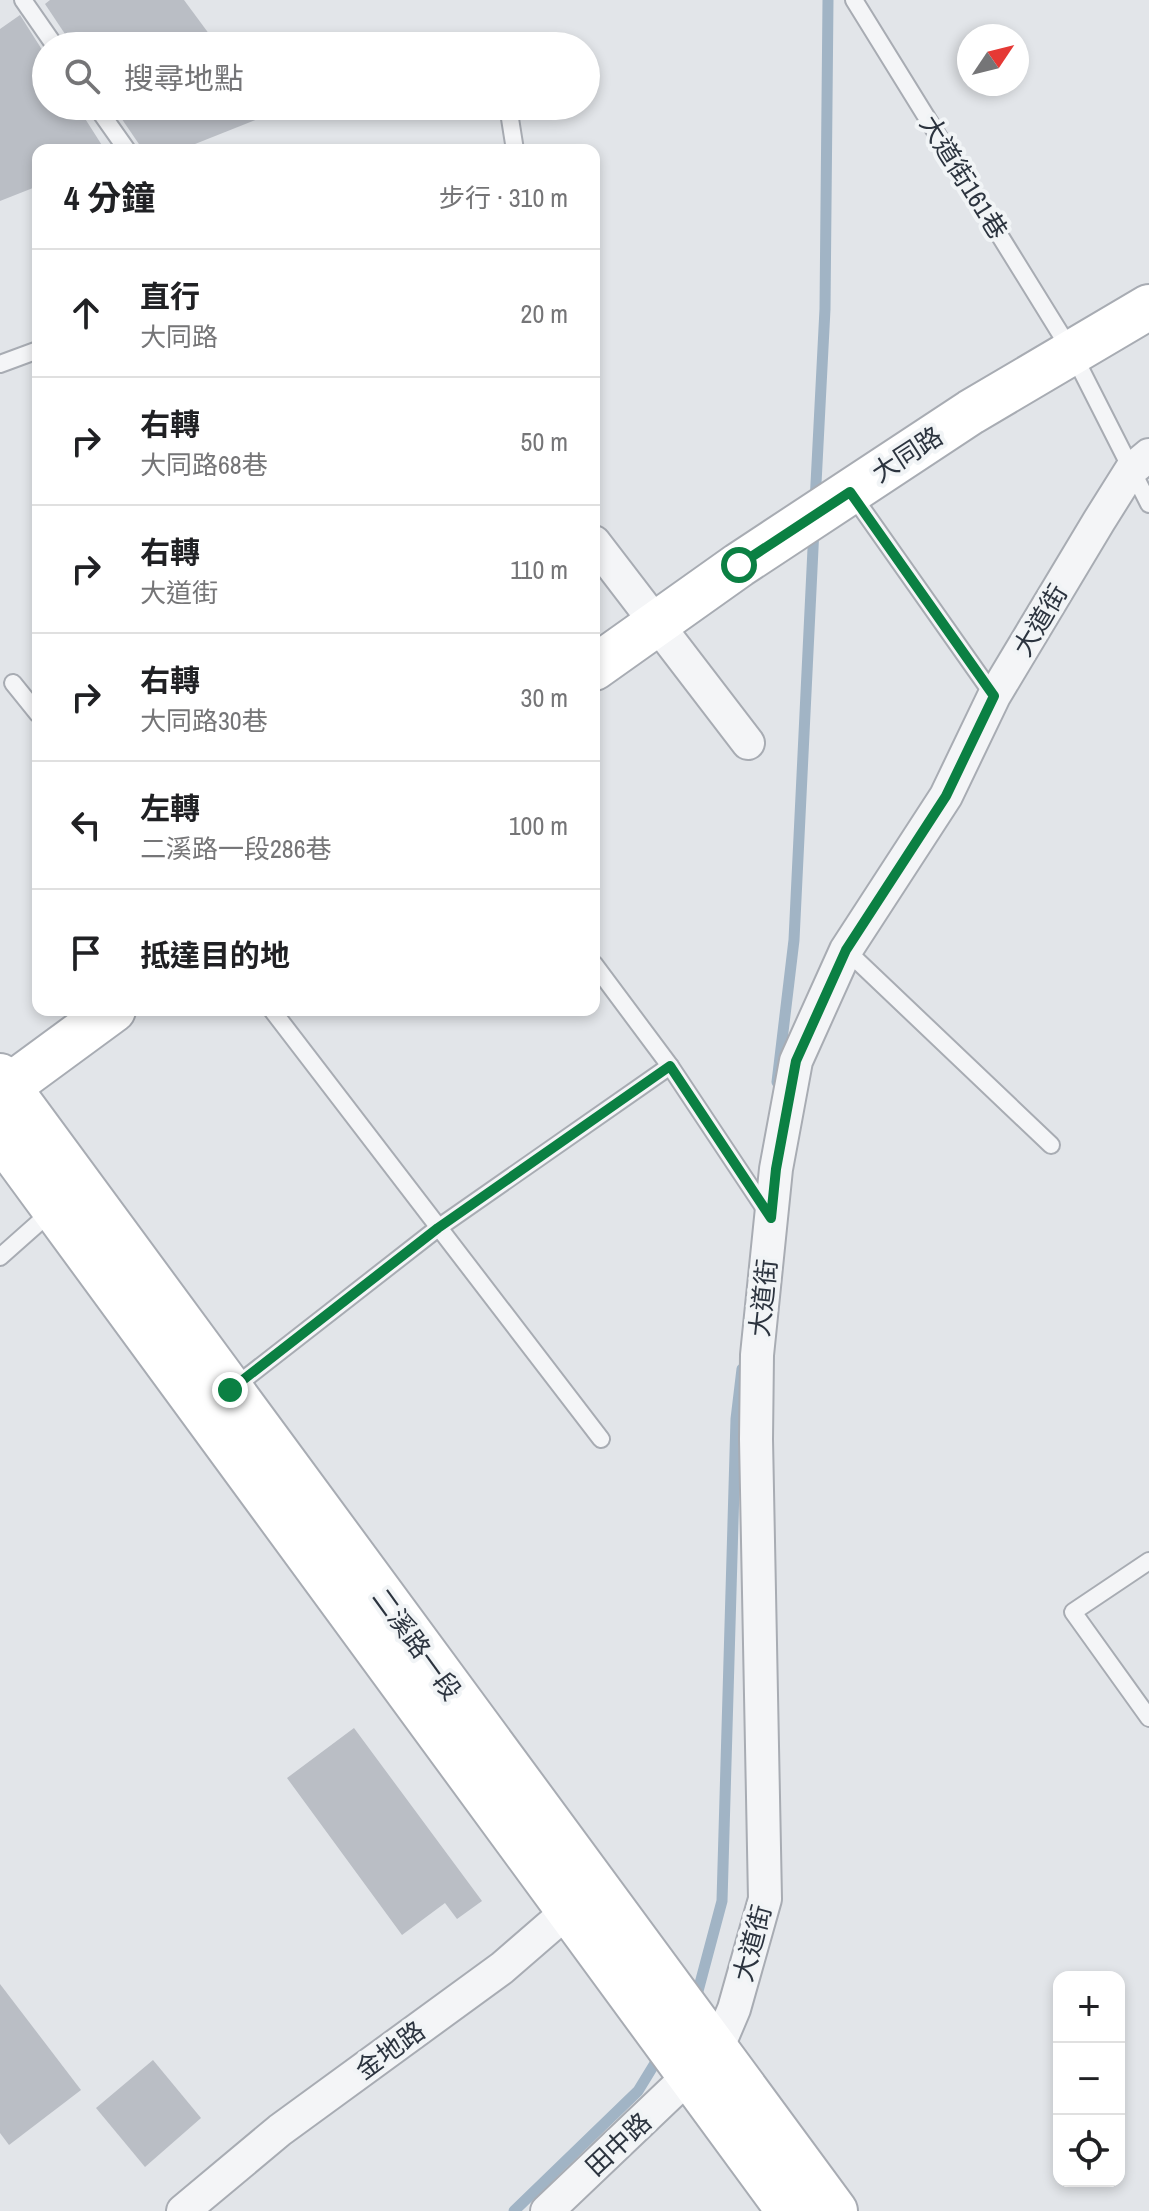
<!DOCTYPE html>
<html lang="zh-TW">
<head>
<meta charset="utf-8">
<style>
	:root { --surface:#fff; --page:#f2f2f2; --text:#202124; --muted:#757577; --line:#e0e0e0 }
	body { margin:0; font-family:"Archivo Narrow","Noto Sans TC",sans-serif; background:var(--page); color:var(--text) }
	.controls { position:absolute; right:24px; bottom:24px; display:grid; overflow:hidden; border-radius:16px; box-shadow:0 4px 12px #0003 }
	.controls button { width:72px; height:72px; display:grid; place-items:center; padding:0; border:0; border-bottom:2px solid var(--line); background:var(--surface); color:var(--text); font:40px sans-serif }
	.compass { position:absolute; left:957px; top:24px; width:72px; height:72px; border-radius:50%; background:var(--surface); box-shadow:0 4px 12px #0003; rotate:55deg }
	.stop { position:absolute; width:24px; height:24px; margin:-18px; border:6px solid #0b8043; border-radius:50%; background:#fff }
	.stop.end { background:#0b8043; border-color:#fff; box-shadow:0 2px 8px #0008 }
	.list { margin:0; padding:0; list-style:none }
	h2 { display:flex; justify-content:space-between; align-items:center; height:104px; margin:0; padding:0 32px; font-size:34px }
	h2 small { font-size:26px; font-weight:400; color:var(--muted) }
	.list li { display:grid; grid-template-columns:52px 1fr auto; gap:24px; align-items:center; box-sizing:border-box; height:128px; padding:0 32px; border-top:2px solid var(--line) }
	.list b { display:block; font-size:30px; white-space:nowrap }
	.list p { margin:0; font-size:26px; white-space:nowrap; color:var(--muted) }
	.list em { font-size:26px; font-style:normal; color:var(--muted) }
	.icon { flex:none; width:44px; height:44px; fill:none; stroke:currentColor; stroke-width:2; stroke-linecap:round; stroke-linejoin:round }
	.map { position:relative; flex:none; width:1149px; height:2211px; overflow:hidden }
	.search { position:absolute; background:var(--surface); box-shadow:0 4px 12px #0003; left:32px; top:32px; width:568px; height:88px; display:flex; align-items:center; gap:20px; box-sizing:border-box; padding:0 28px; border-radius:44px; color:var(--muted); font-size:30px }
	.panel { position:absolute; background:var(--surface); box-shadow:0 4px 12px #0003; left:32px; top:144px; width:568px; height:872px; border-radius:16px }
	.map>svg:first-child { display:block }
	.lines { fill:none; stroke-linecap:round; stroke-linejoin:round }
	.stream { stroke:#a1b4c5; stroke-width:11 }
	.building { fill:#babec5 }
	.lane-casing { stroke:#a8acb3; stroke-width:20 }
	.street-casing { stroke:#a8acb3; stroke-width:36 }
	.secondary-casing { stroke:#a8acb3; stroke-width:48 }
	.lane { stroke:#f4f5f7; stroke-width:16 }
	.street { stroke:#f4f5f7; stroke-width:32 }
	.secondary { stroke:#fff; stroke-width:44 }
	.route { stroke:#0b8043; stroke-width:10 }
	.labels { text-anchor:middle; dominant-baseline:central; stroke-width:8; stroke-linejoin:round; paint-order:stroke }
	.street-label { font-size:26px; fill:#2c343f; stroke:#f1f4f6 }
</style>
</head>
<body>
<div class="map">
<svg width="1149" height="2211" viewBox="0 0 1149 2211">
	<rect width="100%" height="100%" fill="#e2e5e9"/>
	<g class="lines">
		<g class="stream">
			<polyline points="815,503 825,309 828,0"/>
			<polyline points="777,1082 794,940 814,528"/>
			<polyline points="693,1999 698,1991 722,1901 736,1419 742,1369"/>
			<polyline points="514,2211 638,2091 660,2055"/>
		</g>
	</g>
	<g class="building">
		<polygon points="50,0 184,0 218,46 73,46 45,4"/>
		<polygon points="20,15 46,56 46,106 77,106 105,150 38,150 38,186 0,201 0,29"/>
		<polygon points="113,106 261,106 268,115 180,150 143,150"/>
		<polygon points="354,1728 482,1901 457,1919 445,1903 402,1935 287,1778"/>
		<polygon points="0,1984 81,2090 9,2145 0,2133"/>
		<polygon points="153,2060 201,2118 145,2167 96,2108"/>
	</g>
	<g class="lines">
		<g class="lane-casing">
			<g id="lane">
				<polyline points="23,0 55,46"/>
				<polyline points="854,0 1073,354 1149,504"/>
				<polyline points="96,106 127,150"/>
				<polyline points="508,106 515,150"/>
				<polyline points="0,364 38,350"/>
				<polyline points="851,493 994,696"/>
				<polyline points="13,683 38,714"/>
				<polyline points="846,950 1051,1145"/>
				<polyline points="594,964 670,1066 769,1215"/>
				<polyline points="272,1010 601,1439"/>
				<polyline points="0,1257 53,1210"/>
				<polyline points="233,1388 438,1228 670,1066"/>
				<polyline points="1149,1561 1073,1612 1149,1718"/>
			</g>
		</g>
		<g class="street-casing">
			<g id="street">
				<polyline points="594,542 748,743"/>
				<polyline points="183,2211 280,2130 502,1968 584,1897"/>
				<polyline points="547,2211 717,2049 734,2009 765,1899 756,1439 757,1355 776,1169 796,1061 846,950 946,796 994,696 1099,521 1131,470 1149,455"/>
			</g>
		</g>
		<g class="secondary-casing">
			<g id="secondary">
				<polyline points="594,668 739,565 971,412 1149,307"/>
				<polyline points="0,1076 835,2211"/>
				<polyline points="0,1093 113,1010"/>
				<polyline points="0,1135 789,2211"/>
			</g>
		</g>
		<use href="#lane" class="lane"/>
		<use href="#street" class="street"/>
		<use href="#secondary" class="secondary"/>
	</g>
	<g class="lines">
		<polyline class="route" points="230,1390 438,1228 670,1066 771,1218 776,1169 796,1061 846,950 946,796 994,696 850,492 739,565"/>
	</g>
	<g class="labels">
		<g class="street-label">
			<text transform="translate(964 177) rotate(58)">大道街161巷</text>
			<text transform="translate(907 454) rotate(-33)">大同路</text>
			<text transform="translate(1040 620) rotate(-59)">大道街</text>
			<text transform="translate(763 1298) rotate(-84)">大道街</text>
			<text transform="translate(417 1644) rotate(54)">二溪路一段</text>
			<text transform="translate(752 1943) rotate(-75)">大道街</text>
			<text transform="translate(390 2050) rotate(-36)">金地路</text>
			<text transform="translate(618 2144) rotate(-43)">田中路</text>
		</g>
	</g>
</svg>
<div class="controls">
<button>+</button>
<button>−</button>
<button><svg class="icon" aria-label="locate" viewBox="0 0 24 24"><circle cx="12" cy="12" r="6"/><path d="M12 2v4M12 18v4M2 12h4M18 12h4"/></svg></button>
</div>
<svg class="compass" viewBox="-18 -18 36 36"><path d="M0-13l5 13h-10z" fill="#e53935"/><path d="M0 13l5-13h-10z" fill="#757577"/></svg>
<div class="stop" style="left:739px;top:565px"></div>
<div class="stop end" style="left:230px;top:1390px"></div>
<div class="search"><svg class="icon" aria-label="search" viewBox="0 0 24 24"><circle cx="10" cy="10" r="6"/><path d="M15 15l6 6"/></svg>搜尋地點</div>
<section class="panel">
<h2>4 分鐘<small>步行 · 310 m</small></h2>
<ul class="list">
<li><svg class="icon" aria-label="ahead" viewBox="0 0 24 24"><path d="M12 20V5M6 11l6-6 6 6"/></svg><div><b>直行</b><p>大同路</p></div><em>20 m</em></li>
<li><svg class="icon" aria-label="right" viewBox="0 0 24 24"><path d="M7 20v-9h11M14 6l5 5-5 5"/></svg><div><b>右轉</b><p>大同路68巷</p></div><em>50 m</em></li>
<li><svg class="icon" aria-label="right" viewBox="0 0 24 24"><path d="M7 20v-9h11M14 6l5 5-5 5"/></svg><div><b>右轉</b><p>大道街</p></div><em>110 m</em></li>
<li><svg class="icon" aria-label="right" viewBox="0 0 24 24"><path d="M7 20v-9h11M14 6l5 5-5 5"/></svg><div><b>右轉</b><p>大同路30巷</p></div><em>30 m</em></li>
<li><svg class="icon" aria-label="left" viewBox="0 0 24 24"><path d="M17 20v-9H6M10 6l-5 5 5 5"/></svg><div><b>左轉</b><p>二溪路一段286巷</p></div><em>100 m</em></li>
<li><svg class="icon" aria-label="arrive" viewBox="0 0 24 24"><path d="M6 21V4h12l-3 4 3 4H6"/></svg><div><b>抵達目的地</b></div></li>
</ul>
</section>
</div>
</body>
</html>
